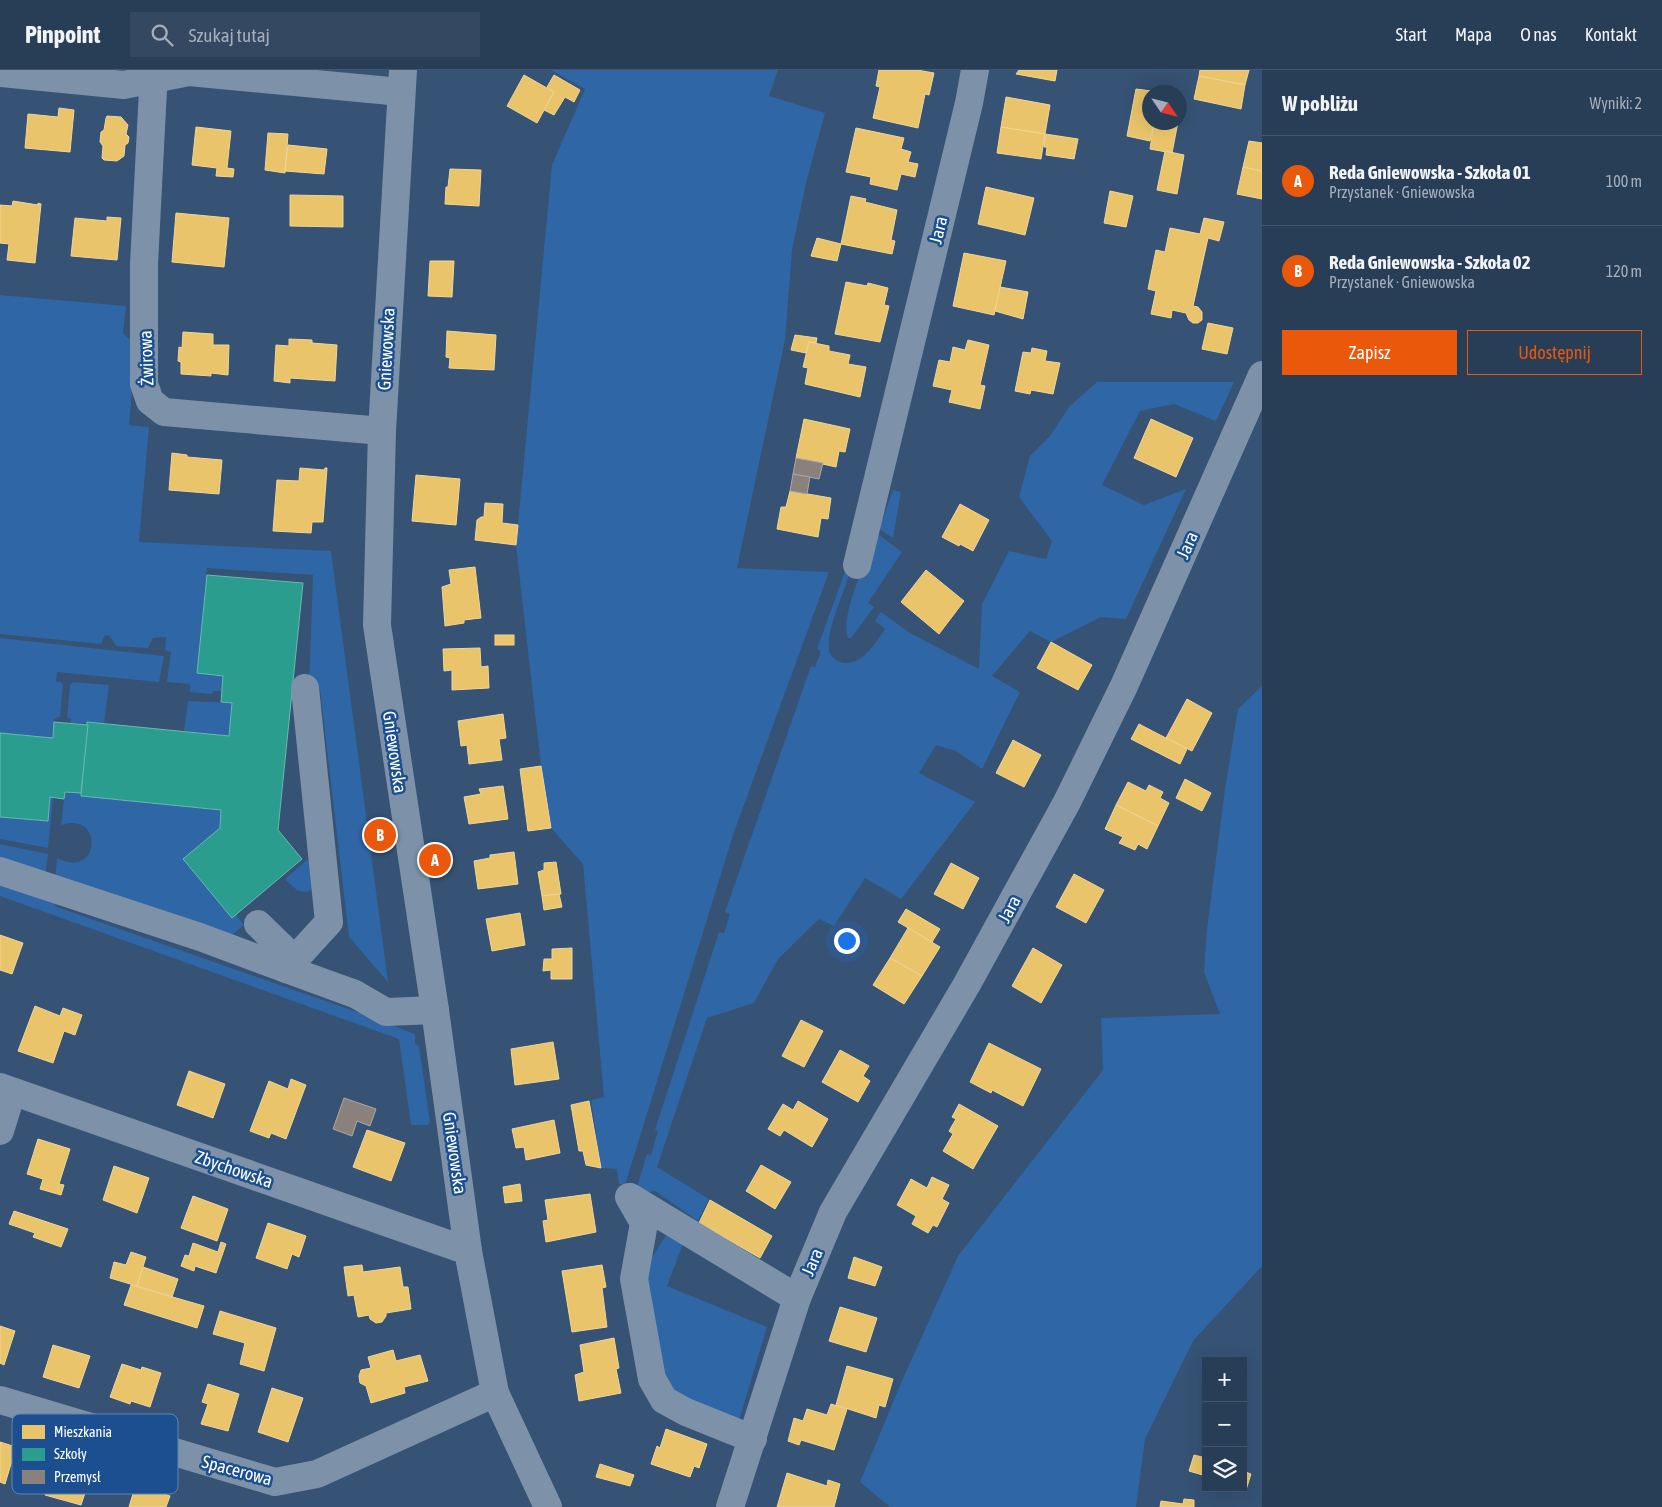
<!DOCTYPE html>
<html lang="pl">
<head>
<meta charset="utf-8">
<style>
	:root { --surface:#283e57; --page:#344961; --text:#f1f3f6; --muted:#a5aeba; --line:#44576d; --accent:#ea580c }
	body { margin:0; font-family:"Asap Condensed",sans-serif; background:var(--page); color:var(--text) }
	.controls { position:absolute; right:15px; bottom:15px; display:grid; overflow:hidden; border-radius:0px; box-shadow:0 5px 20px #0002 }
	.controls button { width:45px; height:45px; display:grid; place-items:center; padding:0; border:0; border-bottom:1px solid var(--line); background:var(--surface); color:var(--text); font:25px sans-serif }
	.compass { position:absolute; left:1142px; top:15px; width:45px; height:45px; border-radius:50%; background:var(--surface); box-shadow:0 5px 20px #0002; rotate:125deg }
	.you { position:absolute; left:846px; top:870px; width:18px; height:18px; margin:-12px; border:4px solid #fff; border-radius:50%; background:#1a73e8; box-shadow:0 0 0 8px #1a73e833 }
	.badge { display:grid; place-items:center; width:32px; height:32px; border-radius:50%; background:var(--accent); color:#fff; font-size:16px; font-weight:700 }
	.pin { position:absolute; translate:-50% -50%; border:2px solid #fff; box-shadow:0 1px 5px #0006 }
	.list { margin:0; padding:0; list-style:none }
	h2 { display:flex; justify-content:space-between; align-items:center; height:65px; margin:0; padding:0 20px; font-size:21px }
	h2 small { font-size:16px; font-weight:400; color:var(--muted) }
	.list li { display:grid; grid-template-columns:32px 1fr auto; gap:15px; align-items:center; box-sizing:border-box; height:90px; padding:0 20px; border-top:1px solid var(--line) }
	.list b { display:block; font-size:19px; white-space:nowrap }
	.list p { margin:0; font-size:16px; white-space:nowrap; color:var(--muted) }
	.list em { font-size:16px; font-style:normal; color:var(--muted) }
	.actions { display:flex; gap:10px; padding:15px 20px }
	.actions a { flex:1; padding:11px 0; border:1px solid var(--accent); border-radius:0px; text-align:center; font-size:18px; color:var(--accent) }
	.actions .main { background:var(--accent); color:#fff }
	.icon { flex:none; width:28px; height:28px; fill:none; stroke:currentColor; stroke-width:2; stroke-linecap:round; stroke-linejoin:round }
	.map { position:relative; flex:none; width:1262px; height:1437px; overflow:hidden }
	header { display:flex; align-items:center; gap:30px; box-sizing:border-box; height:70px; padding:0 25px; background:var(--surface); border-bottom:1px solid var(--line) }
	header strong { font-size:24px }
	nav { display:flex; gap:28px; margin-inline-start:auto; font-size:18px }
	.search { width:350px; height:45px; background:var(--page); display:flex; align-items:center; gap:12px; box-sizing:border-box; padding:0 18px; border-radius:0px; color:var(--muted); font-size:19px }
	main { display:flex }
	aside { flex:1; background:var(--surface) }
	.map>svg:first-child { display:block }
	.green { fill:#2f66a5 }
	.homes { fill:#e9c46a; stroke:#f0d697 }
	.schools { fill:#2a9d8f; stroke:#6abab1 }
	.industry { fill:#8a817c; stroke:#ada7a3 }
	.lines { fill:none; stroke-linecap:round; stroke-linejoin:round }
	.minor { stroke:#7d92a8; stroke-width:28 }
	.labels { text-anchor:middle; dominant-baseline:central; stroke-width:5; stroke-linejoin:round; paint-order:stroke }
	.street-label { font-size:18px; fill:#fff; stroke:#1b4f8f }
	.key { fill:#1b4f8f; stroke:#5f84b1; stroke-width:1 }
	.key-label { font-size:14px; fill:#fff }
</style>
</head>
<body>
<header>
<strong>Pinpoint</strong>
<div class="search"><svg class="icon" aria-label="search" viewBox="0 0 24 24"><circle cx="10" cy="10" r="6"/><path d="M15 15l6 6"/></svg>Szukaj tutaj</div>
<nav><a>Start</a><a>Mapa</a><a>O nas</a><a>Kontakt</a></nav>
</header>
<main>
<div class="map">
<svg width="1262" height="1437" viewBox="0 0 1262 1437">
	<rect width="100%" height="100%" fill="#365274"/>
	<g class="green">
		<polygon points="551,0 778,0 769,26 825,43 807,109 792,180 785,270 737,498 829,502 733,765 625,1115 619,1114 617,1099 601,1098 591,1030 604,1027 583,794 551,758 541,696 516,475 552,95 585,19"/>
		<polygon points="0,225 126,236 123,263 136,276 129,355 149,357 139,472 331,481 388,912 349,867 320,619 309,618 313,505 207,498 197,603 223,606 222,621 213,621 212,624 190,622 190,614 167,612 171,582 165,580 166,567 153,568 148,578 116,576 110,566 105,565 101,574 0,564"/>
		<path d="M 1097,312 L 1234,312 L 1216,351 L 1174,334 L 1140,341 L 1102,415 L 1144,435 L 1186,419 L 1126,549 L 1101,547 L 1051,572 L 1030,561 L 992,606 L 1020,622 L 982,699 L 956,681 L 936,675 L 919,703 L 975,732 L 901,829 L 865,808 L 834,856 L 819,849 L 778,889 L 754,933 L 707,948 L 657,1097 L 709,1129 L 698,1151 L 655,1121 L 638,1124 L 637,1117 L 647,1084 L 651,1085 L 658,1061 L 655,1060 L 719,862 L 724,863 L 730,844 L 725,842 L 811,596 L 815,597 L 821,581 L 817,579 L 846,499 L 850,500 L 848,508 C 842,528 827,558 829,579 C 829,584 833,588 838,591 C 859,601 876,572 885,559 L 875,551 L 881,542 L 910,563 L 979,599 L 982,534 L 1009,481 L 1046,489 L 1052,471 L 1019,427 L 1030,386 L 1050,366 L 1069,337 Z"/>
		<polygon points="893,420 901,422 893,468 879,459"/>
		<path d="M 878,464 L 902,482 L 868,533 L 874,537 L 851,568 L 848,568 C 839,546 868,486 878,464 Z"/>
		<polygon points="0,568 164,586 159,612 57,602 56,612 60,612 63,614 60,647 57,647 56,649 54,649 53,668 0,663"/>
		<polygon points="73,612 109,615 104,654 70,653 71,649 67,648 70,615"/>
		<polygon points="1262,616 1262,1196 1193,1271 1145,1369 1136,1437 890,1437 860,1412 901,1313 958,1186 1103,1000 1101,948 1220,944 1204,902 1207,859 1225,719 1238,639"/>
		<polygon points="188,631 232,633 229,666 184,661"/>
		<path d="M 65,722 L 81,723 L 81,726 L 221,740 L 220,758 L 183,789 L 232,847 L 236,845 L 244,855 L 227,869 L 55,811 L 57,788 C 101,811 104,740 61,755 Z"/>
		<polygon points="50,727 53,728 48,778 0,769 0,747 48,751"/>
		<polygon points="0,774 48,784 45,808 0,793"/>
		<path d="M 307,790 L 310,793 L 312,819 C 301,827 293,817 285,809 Z"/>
		<polygon points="0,810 48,825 57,837 357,942 415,964 415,974 419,976 430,1052 428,1055 411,1055 399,969 0,826"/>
		<polygon points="670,1159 686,1166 667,1216 767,1257 738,1354 696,1340 661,1310 643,1202"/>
	</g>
	<g class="homes">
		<polygon points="879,0 917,0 934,3 929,25 925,24 918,58 873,48 880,17 876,16"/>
		<polygon points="1019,0 1057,0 1055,11 1016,4"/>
		<polygon points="1200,0 1249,0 1245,15 1199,6"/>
		<polygon points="524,5 554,22 537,53 507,36"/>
		<polygon points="554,5 580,20 574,32 565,27 554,45 544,40 554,22 547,17"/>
		<polygon points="1199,6 1245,15 1241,39 1194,29"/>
		<polygon points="1136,19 1159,22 1150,22 1150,52 1154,52 1150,71 1127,66"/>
		<polygon points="1006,27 1050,35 1045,64 1001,57"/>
		<polygon points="59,38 74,40 70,82 25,78 28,44 58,47"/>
		<polygon points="107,46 121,47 128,55 126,64 129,67 128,73 125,75 124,86 117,91 104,90 102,88 103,76 100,72 101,62 104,60 106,48"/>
		<polygon points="1154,52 1178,52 1172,83 1150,79"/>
		<polygon points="196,57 231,61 227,98 234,99 233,107 216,106 217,98 192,95"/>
		<polygon points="1001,57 1045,64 1041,89 997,83"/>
		<polygon points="856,58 904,68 901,79 911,82 908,92 918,94 915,107 901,104 897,120 870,114 871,107 846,102"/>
		<polygon points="268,63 288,64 285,103 265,100"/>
		<polygon points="1045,64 1078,69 1074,89 1046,85 1047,77 1044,77"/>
		<polygon points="1249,71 1262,73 1262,101 1243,97"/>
		<polygon points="288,75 327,79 324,104 285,101"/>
		<polygon points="1165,81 1184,85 1177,124 1157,120"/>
		<polygon points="1243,97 1262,101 1262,129 1237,124"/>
		<polygon points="450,99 481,100 479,136 445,134 446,117 448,117"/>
		<polygon points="986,117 1034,128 1025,165 978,154"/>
		<polygon points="1110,121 1133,126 1126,157 1104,153"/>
		<polygon points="290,125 343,126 343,157 290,156"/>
		<polygon points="851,126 866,129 865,132 897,140 891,170 895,171 892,184 841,174"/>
		<polygon points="13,131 38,135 38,133 41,134 35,193 7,190 9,174 0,173 0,135 12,136"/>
		<polygon points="176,143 229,148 224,197 172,192"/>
		<polygon points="107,147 121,148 117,190 71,186 75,148 107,151"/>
		<polygon points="1204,148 1224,152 1219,171 1208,168 1193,236 1198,237 1202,242 1202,250 1198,253 1193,253 1189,250 1186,243 1172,240 1171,248 1151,244 1156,221 1148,219 1156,180 1165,182 1170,158 1200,164"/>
		<polygon points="817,168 841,174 837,191 811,186"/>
		<polygon points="964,183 1006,191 994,245 953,236"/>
		<polygon points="430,191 454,191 452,227 428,226"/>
		<polygon points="846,212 867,216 868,213 888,218 884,235 889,236 880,272 835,264"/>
		<polygon points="1000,217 1028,222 1023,249 995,241"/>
		<polygon points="1208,253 1233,258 1227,284 1202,279"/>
		<polygon points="447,261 496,265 494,300 449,298 450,288 446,287"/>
		<polygon points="183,262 213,264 213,275 229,275 228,305 211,303 211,306 181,304 181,292 178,291 179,277 182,278"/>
		<polygon points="795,265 817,268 816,273 809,272 806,283 791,280"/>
		<polygon points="289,269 312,270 312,273 337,275 335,311 290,308 290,313 274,311 276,275 289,276"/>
		<polygon points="968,270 989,275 980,315 985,316 980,339 949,332 952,320 933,316 939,290 950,292 953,277 965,280"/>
		<polygon points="809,272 829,276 829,281 850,285 848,294 866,297 860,327 805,314 808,298 803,297"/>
		<polygon points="1032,278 1047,281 1045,291 1060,293 1053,324 1031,320 1030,324 1015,321 1023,282 1031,283"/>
		<polygon points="804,349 850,359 845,382 839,381 836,397 796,388"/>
		<polygon points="1151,349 1193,368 1176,407 1134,388"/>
		<polygon points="172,383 187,385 187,387 222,390 219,424 169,420"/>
		<polygon points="300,398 324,400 325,398 327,398 323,452 312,452 311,463 273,461 277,410 299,411"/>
		<polygon points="416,405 460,409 456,455 412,451"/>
		<polygon points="790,421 831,428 828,449 821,448 818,467 777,459 781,437 786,437"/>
		<polygon points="485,433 503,434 502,453 518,455 516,475 475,470 477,450 481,447 484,447"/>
		<polygon points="960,434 989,450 973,481 960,474 959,476 942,467"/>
		<polygon points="475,497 481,548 464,550 464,553 445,556 442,517 451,514 449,500"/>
		<polygon points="926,500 964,531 939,564 901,532"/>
		<rect x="495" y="565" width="19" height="10"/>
		<polygon points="1051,572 1092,595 1078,620 1037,598"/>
		<polygon points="480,578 481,597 488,596 489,618 452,620 452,600 444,601 443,579"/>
		<polygon points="1187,629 1212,643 1192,681 1166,668"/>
		<polygon points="503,644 506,668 499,669 502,690 469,694 467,675 461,676 458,651"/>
		<polygon points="1139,654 1187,679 1180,694 1131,669"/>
		<polygon points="1013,670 1041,685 1024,717 996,703"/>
		<polygon points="541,696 551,758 528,761 520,699"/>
		<polygon points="1185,709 1211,723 1202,741 1176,728"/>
		<polygon points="1128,712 1146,721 1149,715 1163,722 1160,728 1169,733 1158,756 1116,735"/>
		<polygon points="503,716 508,749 469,754 464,727 481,724 479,719"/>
		<polygon points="1116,735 1158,756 1147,779 1138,774 1135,780 1119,773 1123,767 1105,759"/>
		<polygon points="514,782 518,814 478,819 474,791 490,788 490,785"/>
		<polygon points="556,792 561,824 542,826 538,802 544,800 544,793"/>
		<polygon points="951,793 979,808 963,839 934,824"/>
		<polygon points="1074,804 1104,820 1086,853 1056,837"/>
		<polygon points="559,824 562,837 544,840 542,826"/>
		<polygon points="906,839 940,859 932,872 898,852"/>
		<polygon points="520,843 525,875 492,881 486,849"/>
		<polygon points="908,858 940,877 922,906 890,888"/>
		<polygon points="0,865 23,873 12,904 0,900"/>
		<polygon points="572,878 572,909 551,909 551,900 543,901 544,889 552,889 552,879"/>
		<polygon points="1033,878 1062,895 1041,933 1012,916"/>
		<polygon points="890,888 922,906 904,934 873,915"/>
		<polygon points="35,936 60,946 63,938 82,945 75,965 64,961 53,993 18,981"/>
		<polygon points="801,950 823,961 804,997 782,986"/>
		<polygon points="553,972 559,1009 515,1015 511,979"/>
		<polygon points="989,973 1041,999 1023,1036 992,1020 991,1023 970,1012"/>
		<polygon points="840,980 869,996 863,1006 870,1011 858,1032 822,1012"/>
		<polygon points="189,1001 225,1014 213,1048 177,1035"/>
		<polygon points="291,1009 306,1015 286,1069 271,1063 269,1068 250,1061 269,1011 288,1019"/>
		<polygon points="589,1031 601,1098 586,1095 583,1081 579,1081 571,1035"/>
		<polygon points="798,1031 828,1049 812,1077 784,1060 780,1066 768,1059 783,1034 793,1040"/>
		<polygon points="959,1034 998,1056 973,1099 943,1081 953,1064 949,1061 956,1049 952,1047"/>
		<polygon points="554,1050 560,1083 526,1090 524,1077 516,1078 512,1059"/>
		<polygon points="367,1060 405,1073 391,1111 353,1097"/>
		<polygon points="38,1069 70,1079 59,1114 64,1115 61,1125 40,1119 43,1109 27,1104"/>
		<polygon points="761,1095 791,1112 775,1139 746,1121"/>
		<polygon points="114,1096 149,1108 137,1143 103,1130"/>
		<polygon points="932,1107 949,1115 942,1129 949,1133 937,1157 933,1155 928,1163 912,1154 916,1146 897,1135 911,1109 927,1118"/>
		<polygon points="520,1114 522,1131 505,1133 503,1117"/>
		<polygon points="590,1124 596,1162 546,1172 543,1151 548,1150 545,1130"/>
		<polygon points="193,1126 228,1139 217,1171 181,1158"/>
		<polygon points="710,1130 772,1166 760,1188 699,1153"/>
		<polygon points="14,1141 68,1159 61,1177 33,1167 35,1163 9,1154"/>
		<polygon points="268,1153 306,1166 299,1187 292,1184 287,1199 256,1188"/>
		<polygon points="221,1172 226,1174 216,1203 195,1196 194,1201 181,1196 185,1185 189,1186 193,1173 218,1182"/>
		<polygon points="131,1182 146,1187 137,1216 110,1208 114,1192 126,1195"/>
		<polygon points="854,1187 882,1197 875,1216 848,1208"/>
		<polygon points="362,1195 363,1202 400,1197 403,1217 408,1217 411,1239 386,1243 386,1246 382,1252 376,1253 370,1249 369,1245 358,1247 354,1225 348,1226 344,1197"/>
		<polygon points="602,1195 606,1217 602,1218 607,1257 572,1262 562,1201"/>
		<polygon points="143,1197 178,1209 172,1227 137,1216"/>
		<polygon points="131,1215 204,1236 197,1258 124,1235"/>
		<polygon points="840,1237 877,1248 866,1282 829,1271"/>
		<polygon points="220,1241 276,1258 264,1301 240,1294 245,1273 213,1264"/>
		<polygon points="0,1256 15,1261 4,1295 0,1293"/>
		<polygon points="614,1268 619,1298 616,1299 621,1323 579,1331 575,1305 584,1302 580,1275"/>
		<polygon points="53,1275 90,1286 79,1318 43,1307"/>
		<polygon points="393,1280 396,1291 420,1285 428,1311 404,1317 405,1323 371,1333 366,1316 360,1313 359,1306 361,1300 371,1298 368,1287"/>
		<polygon points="122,1294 141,1300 142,1297 161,1303 150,1337 131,1331 130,1334 110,1327"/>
		<polygon points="847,1296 893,1309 885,1337 879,1335 876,1348 836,1335"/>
		<polygon points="208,1314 239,1324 228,1361 201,1354 208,1334 202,1332"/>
		<polygon points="272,1318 303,1328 288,1372 258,1362"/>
		<polygon points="831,1334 847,1339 834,1380 801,1370 799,1375 788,1371 794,1348 803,1351 807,1339 827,1345"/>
		<polygon points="666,1359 707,1374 699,1398 694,1396 690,1407 651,1394 657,1376 660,1378"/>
		<polygon points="0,1372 16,1377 5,1414 0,1412"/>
		<polygon points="1194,1385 1206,1388 1206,1406 1189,1401"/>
		<polygon points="56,1391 92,1402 81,1435 45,1425"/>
		<polygon points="600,1394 634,1405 630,1416 596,1407"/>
		<polygon points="1243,1401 1251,1404 1246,1420 1242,1418 1243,1418"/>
		<polygon points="787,1403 827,1416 828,1410 840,1414 834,1437 777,1437"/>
		<polygon points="136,1414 170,1426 166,1437 129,1437"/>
		<polygon points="1184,1429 1194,1430 1194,1437 1160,1437 1161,1431 1183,1434"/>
	</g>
	<g class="schools">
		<polygon points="207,505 303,513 278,760 302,789 232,848 183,789 220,758 221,740 81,726 87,652 229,666 232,633 221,632 223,606 197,603"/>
		<polygon points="54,652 88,655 81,723 65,722 64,729 50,727 48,751 0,747 0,663 53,668"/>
	</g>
	<g class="industry">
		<polygon points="796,388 823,393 819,409 793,404"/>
		<polygon points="793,404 810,407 807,424 790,421"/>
		<polygon points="344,1028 376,1039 370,1056 357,1051 352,1066 333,1059"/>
	</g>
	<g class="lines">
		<g class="minor">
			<polyline points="154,0 144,194 144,314 150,331 164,342 382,361"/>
			<polyline points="403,0 382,361 377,555 435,940 468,1181 495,1323 548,1437"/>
			<polyline points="0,3 124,15 189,2 401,22"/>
			<polyline points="857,495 969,33 975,0"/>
			<polyline points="0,801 200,867 286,899 355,924 386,942 435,940"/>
			<polyline points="258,854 294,889"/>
			<polyline points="286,899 329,852 305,618"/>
			<polyline points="0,1017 468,1181"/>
			<polyline points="0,1061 12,1022"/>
			<polyline points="629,1127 644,1153 634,1209 652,1309 664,1330 686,1342 753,1369"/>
			<polyline points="630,1127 797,1228"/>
			<polyline points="0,1330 275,1412 317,1404 495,1323"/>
			<polyline points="730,1437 797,1228 833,1142 967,914 1067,732 1124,616 1262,305"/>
		</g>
	</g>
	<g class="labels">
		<g class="street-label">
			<text transform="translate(938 160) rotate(-76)">Jara</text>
			<text transform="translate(386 279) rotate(-87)">Gniewowska</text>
			<text transform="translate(146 288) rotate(-92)">Żwirowa</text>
			<text transform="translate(1187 475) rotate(-66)">Jara</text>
			<text transform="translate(395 682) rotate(82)">Gniewowska</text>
			<text transform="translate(1009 839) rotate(-62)">Jara</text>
			<text transform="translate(455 1083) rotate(82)">Gniewowska</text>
			<text transform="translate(234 1099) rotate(19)">Zbychowska</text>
			<text transform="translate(812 1192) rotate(-67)">Jara</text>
			<text transform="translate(237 1400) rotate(15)">Spacerowa</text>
		</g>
	</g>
	<rect x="12" y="1344" width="166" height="80" rx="8" class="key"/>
	<rect x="22" y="1355" width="23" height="14" fill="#e9c46a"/>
	<rect x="22" y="1378" width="23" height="13" fill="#2a9d8f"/>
	<rect x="22" y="1400" width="23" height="14" fill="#8a817c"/>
	<g class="key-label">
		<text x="54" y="1367">Mieszkania</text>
		<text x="54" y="1389">Szkoły</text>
		<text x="54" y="1412">Przemysł</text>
	</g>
</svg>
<div class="controls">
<button>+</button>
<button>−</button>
<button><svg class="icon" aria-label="layers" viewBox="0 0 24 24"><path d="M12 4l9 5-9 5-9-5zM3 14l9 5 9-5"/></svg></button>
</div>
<svg class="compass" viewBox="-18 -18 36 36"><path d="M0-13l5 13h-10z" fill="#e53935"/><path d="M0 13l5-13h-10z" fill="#a5aeba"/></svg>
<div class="you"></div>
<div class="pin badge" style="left:435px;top:790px">A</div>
<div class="pin badge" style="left:380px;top:765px">B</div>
</div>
<aside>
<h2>W pobliżu<small>Wyniki: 2</small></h2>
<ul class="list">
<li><span class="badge">A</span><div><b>Reda Gniewowska - Szkoła 01</b><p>Przystanek · Gniewowska</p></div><em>100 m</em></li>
<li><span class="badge">B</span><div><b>Reda Gniewowska - Szkoła 02</b><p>Przystanek · Gniewowska</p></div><em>120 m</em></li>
</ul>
<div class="actions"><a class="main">Zapisz</a><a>Udostępnij</a></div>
</aside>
</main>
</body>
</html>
